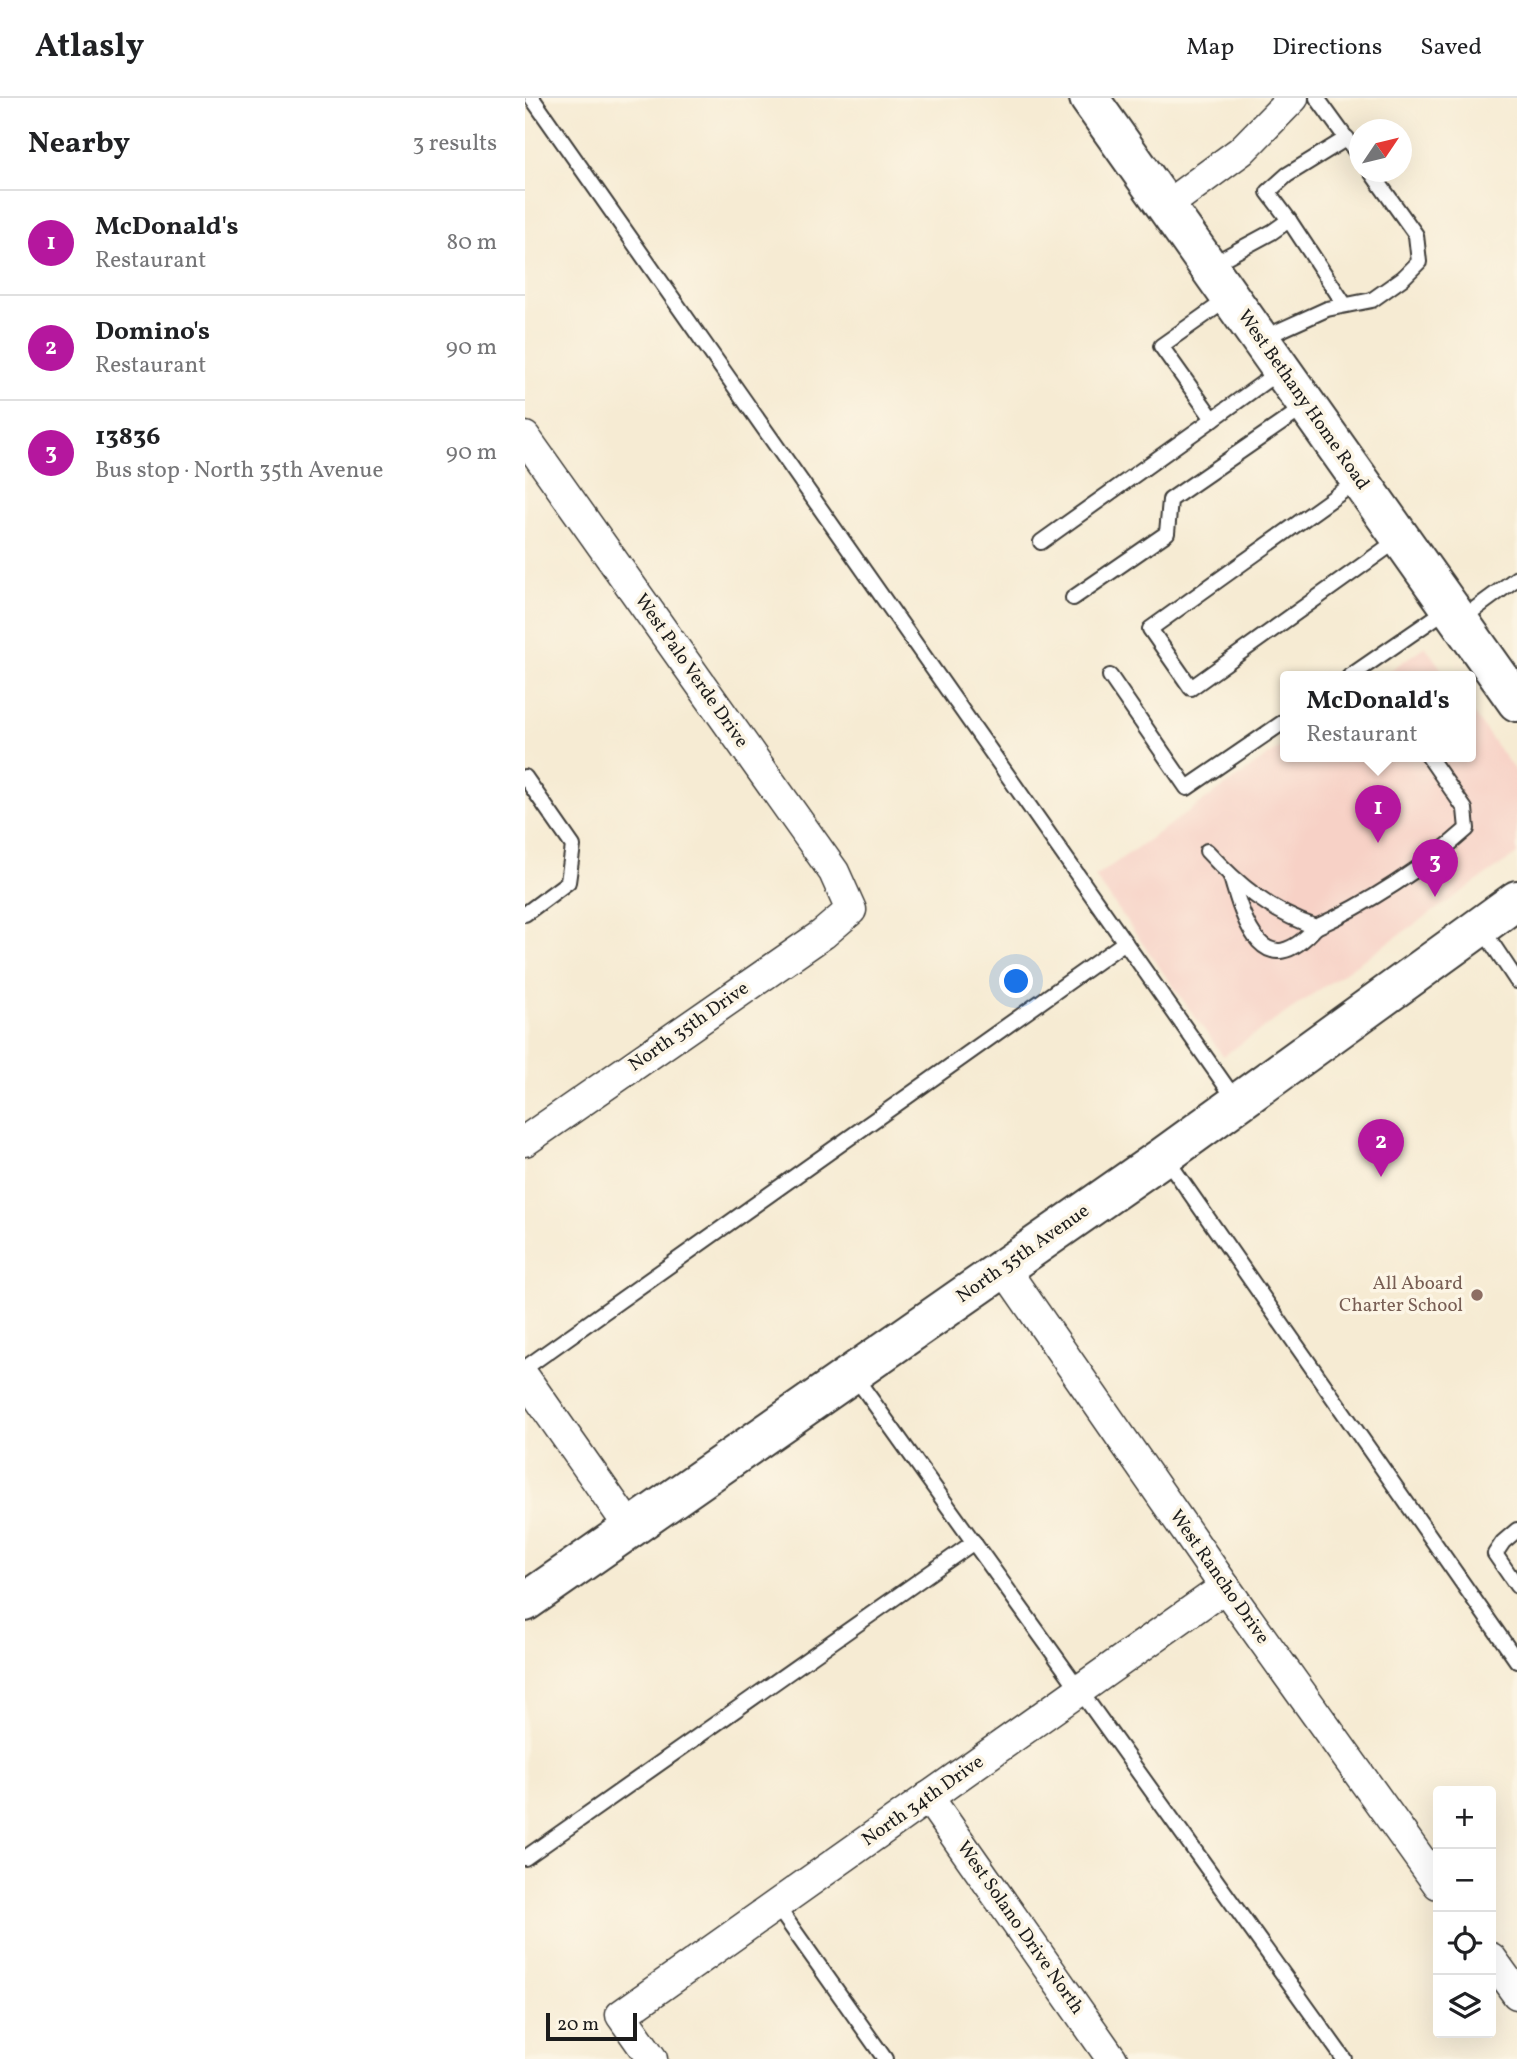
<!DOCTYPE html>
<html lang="en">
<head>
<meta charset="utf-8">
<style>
	:root { --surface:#fff; --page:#f2f2f2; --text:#202124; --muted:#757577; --line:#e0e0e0; --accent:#b5179e }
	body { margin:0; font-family:Vollkorn,serif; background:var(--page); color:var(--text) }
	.controls { position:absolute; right:21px; bottom:21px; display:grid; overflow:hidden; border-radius:7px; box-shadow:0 7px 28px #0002 }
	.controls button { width:63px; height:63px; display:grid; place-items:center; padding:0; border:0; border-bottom:2px solid var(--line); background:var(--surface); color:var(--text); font:35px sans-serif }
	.compass { position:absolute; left:824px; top:21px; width:63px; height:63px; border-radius:50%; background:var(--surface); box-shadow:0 7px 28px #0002; rotate:55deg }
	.scale { position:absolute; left:21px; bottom:18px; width:91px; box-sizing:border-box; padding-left:7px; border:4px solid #1c1c1c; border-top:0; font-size:19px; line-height:24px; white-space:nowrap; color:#1c1c1c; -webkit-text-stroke:5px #fcf5e5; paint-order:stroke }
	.you { position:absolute; left:492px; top:884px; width:24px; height:24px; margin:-18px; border:5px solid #fff; border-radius:50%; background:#1a73e8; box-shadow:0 0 0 10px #1a73e833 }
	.badge { display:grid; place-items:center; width:46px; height:46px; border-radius:50%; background:var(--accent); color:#fff; font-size:23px; font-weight:700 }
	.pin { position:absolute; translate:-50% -58px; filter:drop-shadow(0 2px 4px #0008) }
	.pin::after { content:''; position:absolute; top:37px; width:24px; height:21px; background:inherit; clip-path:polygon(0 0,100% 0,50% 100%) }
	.popup { position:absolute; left:755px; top:573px; width:196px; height:91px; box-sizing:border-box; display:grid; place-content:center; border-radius:7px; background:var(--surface); filter:drop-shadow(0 2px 5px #0005); font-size:23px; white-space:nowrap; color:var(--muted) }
	.popup b { font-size:26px; color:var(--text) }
	.popup::after { content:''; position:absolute; left:50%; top:100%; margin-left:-14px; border:14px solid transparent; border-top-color:var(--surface) }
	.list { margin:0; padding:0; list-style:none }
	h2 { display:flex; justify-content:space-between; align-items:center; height:91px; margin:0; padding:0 28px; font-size:30px }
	h2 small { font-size:23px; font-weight:400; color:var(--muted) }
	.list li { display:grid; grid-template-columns:46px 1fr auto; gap:21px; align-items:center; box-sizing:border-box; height:105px; padding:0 28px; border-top:2px solid var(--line) }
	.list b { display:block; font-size:26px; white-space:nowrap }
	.list p { margin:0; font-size:23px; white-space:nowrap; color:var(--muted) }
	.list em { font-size:23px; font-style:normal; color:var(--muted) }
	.icon { flex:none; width:38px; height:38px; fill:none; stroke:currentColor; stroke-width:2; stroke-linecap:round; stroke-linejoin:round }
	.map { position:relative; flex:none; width:992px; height:1961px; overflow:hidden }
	header { display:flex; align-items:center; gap:42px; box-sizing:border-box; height:98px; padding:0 35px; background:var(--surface); border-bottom:2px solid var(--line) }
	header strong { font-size:33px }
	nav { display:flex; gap:38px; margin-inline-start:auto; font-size:24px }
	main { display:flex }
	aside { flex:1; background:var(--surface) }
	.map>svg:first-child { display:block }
	.built { fill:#f7d1c6 }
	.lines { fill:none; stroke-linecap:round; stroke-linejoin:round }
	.service-casing { stroke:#3d3b37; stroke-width:18 }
	.minor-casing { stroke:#3d3b37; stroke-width:33 }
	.secondary-casing { stroke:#3d3b37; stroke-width:42 }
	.service { stroke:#fff; stroke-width:14 }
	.minor { stroke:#fff; stroke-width:30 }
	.secondary { stroke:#fff; stroke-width:38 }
	.education-dot { fill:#8d6e63; stroke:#fcf5e5; stroke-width:2.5 }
	.labels { text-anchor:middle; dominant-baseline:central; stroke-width:7; stroke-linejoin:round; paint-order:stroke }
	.street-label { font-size:19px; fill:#1c1c1c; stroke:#fcf5e5 }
	.education-label { font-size:19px; fill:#785e54; stroke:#fcf5e5; text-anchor:end }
</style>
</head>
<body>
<header>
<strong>Atlasly</strong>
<nav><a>Map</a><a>Directions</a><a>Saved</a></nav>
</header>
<main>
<aside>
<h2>Nearby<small>3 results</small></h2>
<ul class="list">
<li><span class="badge">1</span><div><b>McDonald's</b><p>Restaurant</p></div><em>80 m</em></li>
<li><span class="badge">2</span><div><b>Domino's</b><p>Restaurant</p></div><em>90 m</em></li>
<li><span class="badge">3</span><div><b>13836</b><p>Bus stop · North 35th Avenue</p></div><em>90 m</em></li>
</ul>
</aside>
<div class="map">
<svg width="992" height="1961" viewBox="0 0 992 1961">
	<rect width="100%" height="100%" fill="#fcf5e5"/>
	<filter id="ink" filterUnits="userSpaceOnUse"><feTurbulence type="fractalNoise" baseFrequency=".0143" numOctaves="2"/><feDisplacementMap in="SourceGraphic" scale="14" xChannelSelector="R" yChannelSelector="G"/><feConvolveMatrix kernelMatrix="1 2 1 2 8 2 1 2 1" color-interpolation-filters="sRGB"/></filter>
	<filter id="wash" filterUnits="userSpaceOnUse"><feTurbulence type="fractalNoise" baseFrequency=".00686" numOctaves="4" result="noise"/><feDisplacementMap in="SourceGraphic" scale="28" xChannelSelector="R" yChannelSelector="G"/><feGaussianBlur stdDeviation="1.57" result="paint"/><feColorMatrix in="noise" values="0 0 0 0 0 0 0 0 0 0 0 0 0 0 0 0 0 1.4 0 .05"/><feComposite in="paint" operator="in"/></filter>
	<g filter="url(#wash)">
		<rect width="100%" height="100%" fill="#f6ebd3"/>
		<g class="built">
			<polygon points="900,548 922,579 856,579"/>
			<polygon points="946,612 992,676 992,756 698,958 570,779 760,646 760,659 946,659"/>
		</g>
	</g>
	<g filter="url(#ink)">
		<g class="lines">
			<g class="service-casing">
				<g id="service">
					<polyline points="7,0 712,1004"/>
					<polyline points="792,0 834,58"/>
					<polyline points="764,122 743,94 762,77 822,40"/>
					<polyline points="684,168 747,134 764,122 820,207"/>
					<polyline points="704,200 636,248 688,321 756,272"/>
					<polyline points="736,241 802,211 847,202 878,180 894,164 891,137 846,74"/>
					<polyline points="832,383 625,531 666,590 874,441"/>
					<polyline points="516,444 688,321"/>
					<polyline points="548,500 642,435 645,402 781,308"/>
					<polyline points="935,522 992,480"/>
					<polyline points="585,578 662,690 760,623"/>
					<polyline points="824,579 924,510"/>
					<polyline points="0,679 48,748 43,784 0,816"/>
					<path d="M 682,753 C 714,788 746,814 791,829 C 841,807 901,768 942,731 L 940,711 L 904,659"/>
					<path d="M 706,779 C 719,825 739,888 791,829"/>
					<polyline points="956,829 992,883"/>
					<polyline points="640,1059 992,1563"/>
					<polyline points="0,1270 600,844"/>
					<polyline points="328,1276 819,1961"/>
					<polyline points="992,1432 978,1444 970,1456 992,1488"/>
					<polyline points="0,1760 449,1444"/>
					<polyline points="251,1807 360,1961"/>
				</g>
			</g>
			<g class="minor-casing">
				<g id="minor">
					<polyline points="641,108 716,53 768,0"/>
					<polyline points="0,339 309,774 326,812 298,836 0,1043"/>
					<polyline points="478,1169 700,1489 913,1786"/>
					<polyline points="0,1280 106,1431"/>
					<polyline points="403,1699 587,1961"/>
					<polyline points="966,1860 992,1896"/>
					<polyline points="127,1961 96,1917 700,1489"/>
				</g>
			</g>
			<g class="secondary-casing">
				<g id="secondary">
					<polyline points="564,0 992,604"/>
					<polyline points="0,1504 639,1058 992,802"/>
				</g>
			</g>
			<use href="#service" class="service"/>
			<use href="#minor" class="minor"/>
			<use href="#secondary" class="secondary"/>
		</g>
	</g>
	<circle class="education-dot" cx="952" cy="1197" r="7"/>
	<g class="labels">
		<g class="street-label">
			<text transform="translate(778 302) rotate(55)">West Bethany Home Road</text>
			<text transform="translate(166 573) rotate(55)">West Palo Verde Drive</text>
			<text transform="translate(164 929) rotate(-35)">North 35th Drive</text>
			<text transform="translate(498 1156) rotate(-35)">North 35th Avenue</text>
			<text transform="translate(694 1479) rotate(55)">West Rancho Drive</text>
			<text transform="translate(398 1703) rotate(-35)">North 34th Drive</text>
			<text transform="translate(495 1830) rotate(55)">West Solano Drive North</text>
		</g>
		<g class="education-label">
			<text x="938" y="1186">All Aboard<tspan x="938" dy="22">Charter School</tspan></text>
		</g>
	</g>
</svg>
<div class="controls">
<button>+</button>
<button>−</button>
<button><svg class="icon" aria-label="locate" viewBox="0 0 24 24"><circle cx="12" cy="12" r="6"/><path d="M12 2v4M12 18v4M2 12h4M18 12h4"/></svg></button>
<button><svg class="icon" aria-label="layers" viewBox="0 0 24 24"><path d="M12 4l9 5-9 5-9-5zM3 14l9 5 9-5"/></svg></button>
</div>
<svg class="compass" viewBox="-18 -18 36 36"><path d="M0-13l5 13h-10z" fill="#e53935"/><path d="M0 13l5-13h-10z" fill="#757577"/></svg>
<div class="scale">20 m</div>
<div class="you"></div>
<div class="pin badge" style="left:853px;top:745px">1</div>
<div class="popup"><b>McDonald's</b>Restaurant</div>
<div class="pin badge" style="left:856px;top:1079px">2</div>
<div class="pin badge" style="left:910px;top:799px">3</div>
</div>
</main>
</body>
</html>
